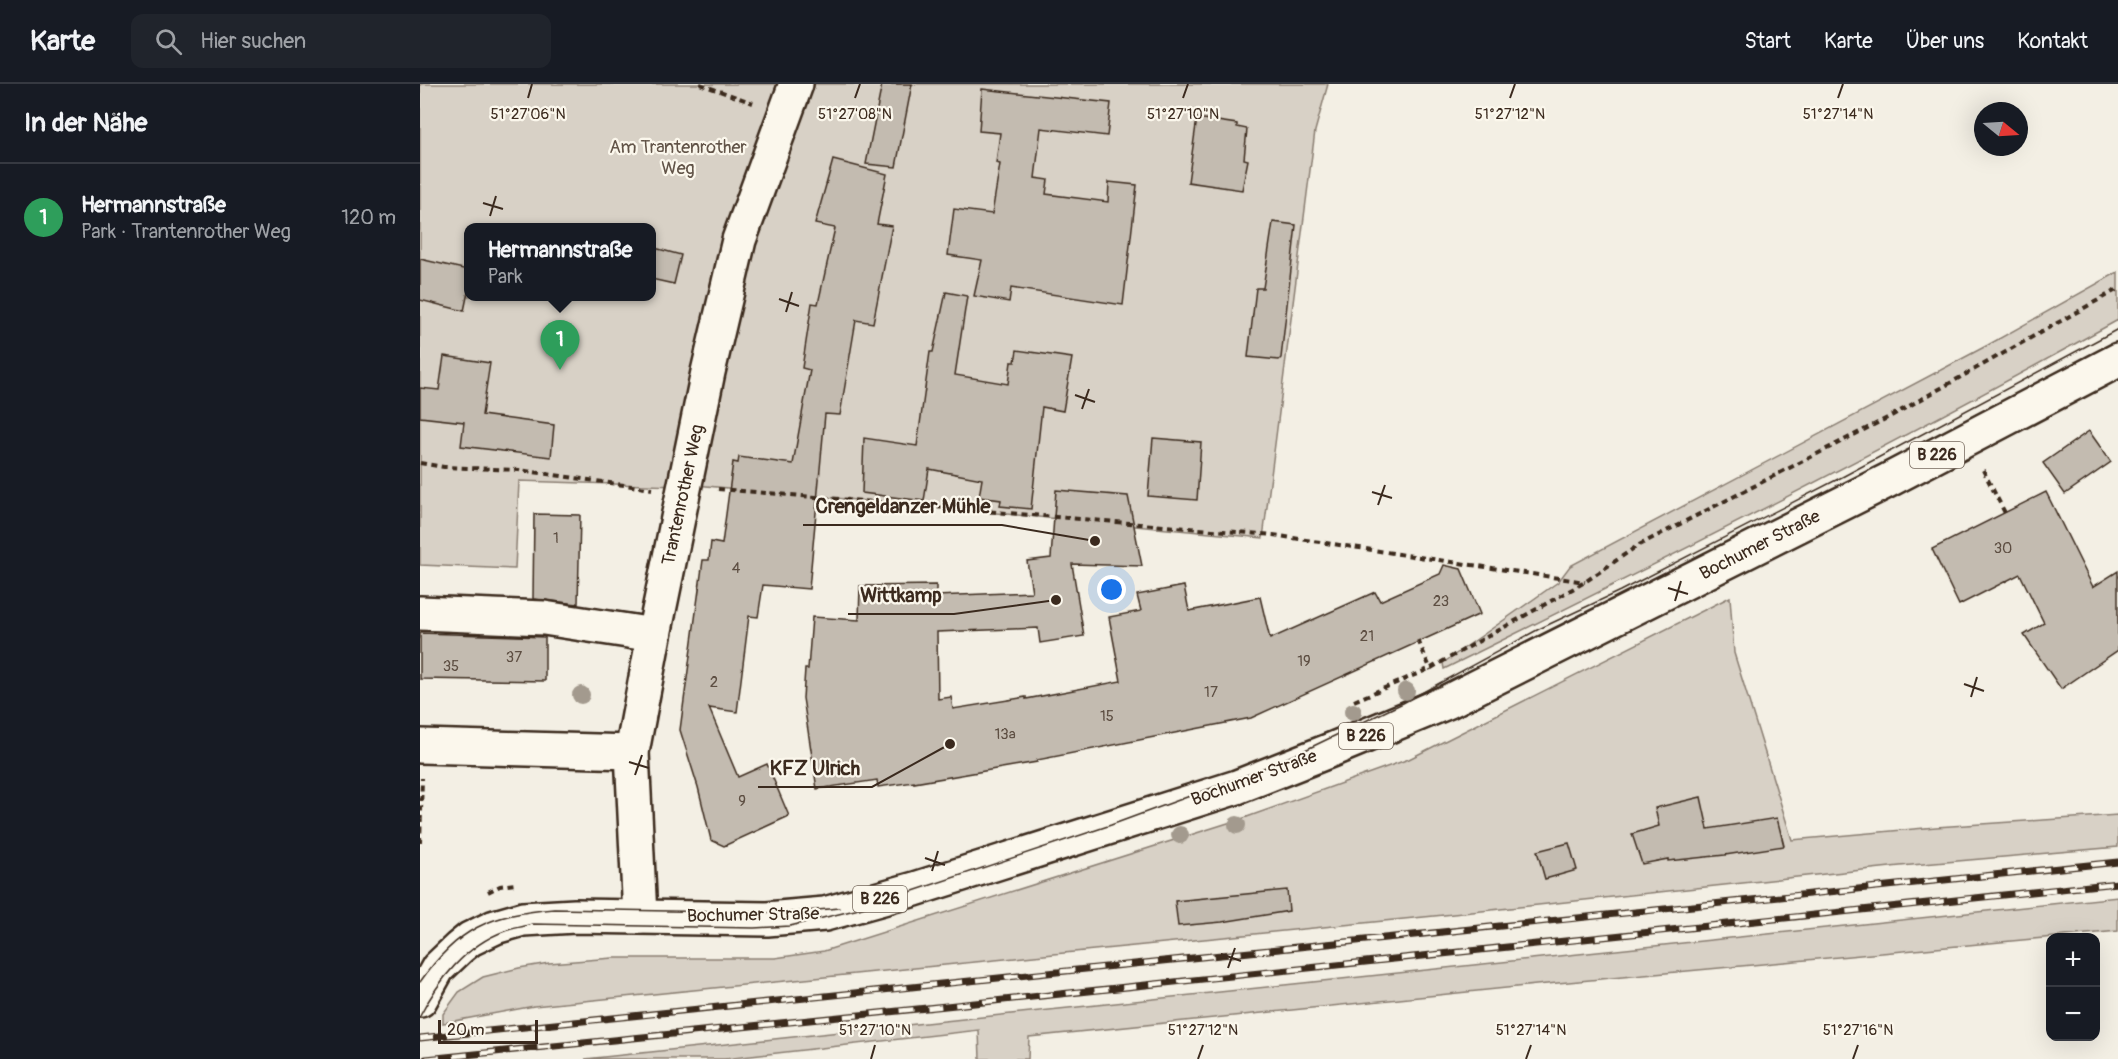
<!DOCTYPE html>
<html lang="de">
<head>
<meta charset="utf-8">
<style>
	:root { --surface:#171b24; --page:#20242c; --text:#f1f3f6; --muted:#9ea1a6; --line:#363941; --accent:#db2777 }
	body { margin:0; font-family:Pangolin,sans-serif; background:var(--page); color:var(--text) }
	.controls { position:absolute; right:18px; bottom:18px; display:grid; overflow:hidden; border-radius:12px; box-shadow:0 6px 24px #0002 }
	.controls button { width:54px; height:54px; display:grid; place-items:center; padding:0; border:0; border-bottom:2px solid var(--line); background:var(--surface); color:var(--text); font:30px sans-serif }
	.compass { position:absolute; left:1554px; top:18px; width:54px; height:54px; border-radius:50%; background:var(--surface); box-shadow:0 6px 24px #0002; rotate:108deg }
	.scale { position:absolute; left:18px; bottom:15px; width:100px; box-sizing:border-box; padding-left:6px; border:3px solid #3b2a1e; border-top:0; font-size:16px; line-height:21px; white-space:nowrap; color:#3b2a1e; -webkit-text-stroke:4px #fbf7ec; paint-order:stroke }
	.you { position:absolute; left:692px; top:506px; width:21px; height:21px; margin:-15px; border:4px solid #fff; border-radius:50%; background:#1a73e8; box-shadow:0 0 0 9px #1a73e833 }
	.badge { display:grid; place-items:center; width:39px; height:39px; border-radius:50%; background:var(--accent); color:#fff; font-size:20px; font-weight:700 }
	.pin { position:absolute; translate:-50% -50px; filter:drop-shadow(0 2px 3px #0008) }
	.pin::after { content:''; position:absolute; top:32px; width:21px; height:18px; background:inherit; clip-path:polygon(0 0,100% 0,50% 100%) }
	.popup { position:absolute; left:44px; top:139px; width:192px; height:78px; box-sizing:border-box; display:grid; place-content:center; border-radius:12px; background:var(--surface); filter:drop-shadow(0 2px 4px #0005); font-size:20px; white-space:nowrap; color:var(--muted) }
	.popup b { font-size:22px; color:var(--text) }
	.popup::after { content:''; position:absolute; left:50%; top:100%; margin-left:-12px; border:12px solid transparent; border-top-color:var(--surface) }
	.list { margin:0; padding:0; list-style:none }
	h2 { display:flex; justify-content:space-between; align-items:center; height:78px; margin:0; padding:0 24px; font-size:26px }
	h2 small { font-size:20px; font-weight:400; color:var(--muted) }
	.list li { display:grid; grid-template-columns:39px 1fr auto; gap:18px; align-items:center; box-sizing:border-box; height:108px; padding:0 24px; border-top:2px solid var(--line) }
	.list b { display:block; font-size:22px; white-space:nowrap }
	.list p { margin:0; font-size:20px; white-space:nowrap; color:var(--muted) }
	.list em { font-size:20px; font-style:normal; color:var(--muted) }
	.icon { flex:none; width:33px; height:33px; fill:none; stroke:currentColor; stroke-width:2; stroke-linecap:round; stroke-linejoin:round }
	.map { position:relative; flex:none; width:1698px; height:975px; overflow:hidden }
	header { display:flex; align-items:center; gap:36px; box-sizing:border-box; height:84px; padding:0 30px; background:var(--surface); border-bottom:2px solid var(--line) }
	header strong { font-size:28px }
	nav { display:flex; gap:33px; margin-inline-start:auto; font-size:21px }
	.search { width:420px; height:54px; background:var(--page); display:flex; align-items:center; gap:15px; box-sizing:border-box; padding:0 21px; border-radius:12px; color:var(--muted); font-size:22px }
	main { display:flex }
	aside { flex:1; background:var(--surface) }
	.map>svg:first-child { display:block }
	.green { fill:#d8d1c6; stroke:#8a7e72; stroke-width:1.5; fill-rule:evenodd }
	.building { fill:#c3bbb0; stroke:#3b2a1e; stroke-width:1.5 }
	.lines { fill:none; stroke-linecap:round; stroke-linejoin:round }
	.minor-casing { stroke:#3b2a1e; stroke-width:38 }
	.major-casing { stroke:#3b2a1e; stroke-width:38 }
	.path { stroke:#3b2a1e; stroke-width:4; stroke-dasharray:6 4.5; stroke-linecap:butt }
	.minor { stroke:#fbf7ec; stroke-width:33 }
	.major { stroke:#fbf7ec; stroke-width:33 }
	.tram { stroke:#3b2a1e; stroke-width:1.5 }
	.rail-casing { stroke:#3b2a1e; stroke-width:7 }
	.rail { stroke:#fbf7ec; stroke-width:4.5; stroke-dasharray:14; stroke-linecap:butt }
	.tree { fill:#a39a8e }
	.ticks { fill:none; stroke:#3b2a1e; stroke-width:2 }
	.labels { text-anchor:middle; dominant-baseline:central; stroke-width:4.5; stroke-linejoin:round; paint-order:stroke }
	.number-label { font-size:15px; fill:#5d4e42 }
	.shield { fill:#fbf7ec; stroke:#75685c; stroke-width:1.5 }
	.shield-label { font-size:16px; font-weight:bold; fill:#3b2a1e }
	.park-label { font-size:18px; fill:#625448; stroke:#fbf7ec }
	.street-label { font-size:18px; fill:#3b2a1e; stroke:#fbf7ec }
	.ticks-label { font-size:15px; text-anchor:middle; fill:#3b2a1e; stroke:#fbf7ec; stroke-width:4.5; stroke-linejoin:round; paint-order:stroke }
	.leader { fill:none; stroke:#3b2a1e; stroke-width:2 }
	.callout-dot { fill:#3b2a1e; stroke:#fbf7ec; stroke-width:2 }
	.callout-label { font-size:20px; text-anchor:middle; font-weight:bold; fill:#3b2a1e; stroke:#fbf7ec; stroke-width:4.5; stroke-linejoin:round; paint-order:stroke }
</style>
</head>
<body>
<header>
<strong>Karte</strong>
<div class="search"><svg class="icon" aria-label="search" viewBox="0 0 24 24"><circle cx="10" cy="10" r="6"/><path d="M15 15l6 6"/></svg>Hier suchen</div>
<nav><a>Start</a><a>Karte</a><a>Über uns</a><a>Kontakt</a></nav>
</header>
<main>
<aside>
<h2>In der Nähe<small></small></h2>
<ul class="list">
<li><span class="badge" style="background:#2e9e5b">1</span><div><b>Hermannstraße</b><p>Park · Trantenrother Weg</p></div><em>120 m</em></li>
</ul>
</aside>
<div class="map">
<svg width="1698" height="975" viewBox="0 0 1698 975">
	<rect width="100%" height="100%" fill="#f3efe4"/>
	<filter id="ink" filterUnits="userSpaceOnUse"><feTurbulence type="fractalNoise" baseFrequency=".0167" numOctaves="2"/><feDisplacementMap in="SourceGraphic" scale="12" xChannelSelector="R" yChannelSelector="G"/><feConvolveMatrix kernelMatrix="1 2 1 2 8 2 1 2 1" color-interpolation-filters="sRGB"/></filter>
	<g filter="url(#ink)">
		<g class="green">
			<path d="M 0,0 L 364,0 L 258,402 L 99,397 L 95,485 L 0,481 ZM 48,144 L 231,144 L 231,212 L 48,212 Z"/>
			<polygon points="390,0 908,0 895,47 843,454 276,401 326,168"/>
			<path d="M 1698,188 L 1698,236 C 1477,359 1251,473 1024,585 L 1023,579 L 1138,498 L 1150,482 L 1568,261 Z"/>
			<polygon points="1310,513 1314,569 1372,756 1516,743 1698,731 1698,763 1480,782 1024,831 114,922 23,939 23,930 39,908 63,893 99,884 129,879 193,874 355,874 404,867 827,733 989,675"/>
			<polygon points="1698,813 1698,847 1116,901 609,953 608,975 560,975 559,946 304,975 165,975"/>
		</g>
		<g class="building">
			<polygon points="462,0 492,0 476,83 446,80"/>
			<polygon points="562,5 691,19 687,52 621,44 615,94 628,96 626,110 688,118 689,98 717,101 703,221 591,204 589,218 554,212 562,176 528,171 534,125 572,130 580,80 576,79 580,49 559,47"/>
			<polygon points="777,34 817,40 817,43 827,45 824,75 828,76 822,106 768,98"/>
			<polygon points="413,76 467,90 457,140 472,142 453,239 436,236 420,331 405,330 389,505 343,501 338,533 329,532 317,628 289,624 318,693 347,680 369,732 304,762 291,756 278,703 260,646 283,476 289,476 291,458 302,460 313,378 318,379 319,373 373,380 390,286 382,284 392,219 398,220 415,144 395,140"/>
			<polygon points="853,138 876,141 861,274 859,276 828,273 836,204 843,204"/>
			<polygon points="231,163 261,171 254,200 231,195"/>
			<polygon points="0,175 48,186 48,208 44,227 0,216"/>
			<polygon points="526,208 547,212 535,291 588,300 591,278 595,278 597,266 652,274 643,327 622,323 611,425 580,422 581,416 559,413 562,395 509,385 504,417 442,409 444,354 497,362 510,268 513,268"/>
			<polygon points="24,272 70,279 62,331 134,341 131,373 41,362 44,338 0,333 0,304 19,306"/>
			<polygon points="1669,347 1691,378 1645,410 1623,379"/>
			<polygon points="733,354 781,358 777,416 728,412"/>
			<polygon points="636,406 708,412 722,482 652,480 664,552 620,559 618,544 517,548 518,615 531,613 533,625 606,613 606,615 701,597 689,533 721,527 717,511 764,502 769,527 840,513 850,555 955,508 960,517 1020,490 1024,481 1041,485 1060,530 831,634 617,676 617,678 494,699 494,698 458,703 457,696 397,705 383,614 385,585 388,585 392,533 439,536 440,502 516,501 516,512 612,508 607,477 631,474"/>
			<polygon points="1626,408 1673,503 1698,487 1698,566 1641,605 1604,551 1624,539 1600,490 1539,521 1512,465"/>
			<polygon points="114,430 160,431 158,520 113,515"/>
			<polygon points="0,549 125,553 125,597 0,595"/>
			<polygon points="1281,713 1288,745 1357,734 1364,762 1305,771 1248,777 1248,775 1222,780 1212,750 1239,742 1235,724"/>
			<polygon points="1149,759 1157,786 1125,795 1117,767"/>
			<polygon points="867,806 869,827 802,838 758,842 755,817"/>
		</g>
		<g class="lines">
			<g class="minor-casing">
				<g id="minor">
					<polyline points="0,529 124,534 234,551"/>
					<polyline points="0,662 212,668"/>
					<polyline points="220,833 212,668 234,551 288,288 319,156 376,0"/>
				</g>
			</g>
			<g class="major-casing">
				<polyline id="major" points="0,916 18,884 39,864 50,855 75,843 103,835 155,832 347,835 405,830 495,805 817,703 911,666 1027,618 1467,397 1698,276"/>
			</g>
			<g class="path">
				<polyline points="280,0 333,19"/>
				<polyline points="0,379 24,383 99,386 232,405"/>
				<polyline points="1563,386 1585,429"/>
				<polyline points="298,405 853,451 1165,498"/>
				<polyline points="998,556 1011,586"/>
				<polyline points="934,617 1011,584 1165,498 1217,462 1473,331 1698,205"/>
				<polyline points="0,759 2,694"/>
				<polyline points="68,808 80,802 95,800"/>
			</g>
			<use href="#minor" class="minor"/>
			<use href="#major" class="major"/>
			<g class="tram">
				<path d="M 0,898 C 38,844 69,831 134,825 L 363,829 L 420,824"/>
				<path d="M 0,932 C 18,897 46,861 85,847 C 93,844 103,843 112,840 L 334,844 L 370,842 L 439,825 L 691,741 L 827,691 L 883,667 L 983,619 L 1119,545 L 1200,507 L 1424,392 L 1698,245"/>
			</g>
			<g class="rail-casing">
				<g id="rail">
					<polyline points="0,954 1698,778"/>
					<polyline points="6,975 459,929 1698,799"/>
				</g>
			</g>
			<use href="#rail" class="rail"/>
		</g>
		<g class="tree">
			<circle cx="986" cy="607" r="9"/>
			<circle cx="161" cy="611" r="9"/>
			<circle cx="933" cy="628" r="9"/>
			<circle cx="817" cy="741" r="9"/>
			<circle cx="760" cy="751" r="9"/>
		</g>
	</g>
	<path class="ticks" d="M 108,14 L 112,0M 435,14 L 440,0M 763,14 L 768,0M 1090,14 L 1095,0M 1418,14 L 1423,0M 63,119 L 83,125M 70,132 L 76,112M 359,215 L 379,222M 366,228 L 372,208M 655,311 L 675,318M 662,325 L 669,305M 952,408 L 972,414M 958,421 L 965,401M 1248,504 L 1268,510M 1255,517 L 1261,497M 1544,600 L 1564,607M 1551,613 L 1557,593M 209,678 L 229,684M 215,691 L 222,671M 505,774 L 525,781M 512,787 L 518,767M 801,870 L 821,877M 808,884 L 815,864M 451,975 L 455,961M 778,975 L 783,961M 1106,975 L 1111,961M 1433,975 L 1438,961"/>
	<g class="labels">
		<g class="number-label">
			<text x="136" y="454">1</text>
			<text x="1583" y="464">30</text>
			<text x="316" y="484">4</text>
			<text x="1021" y="517">23</text>
			<text x="947" y="552">21</text>
			<text x="94" y="573">37</text>
			<text x="884" y="577">19</text>
			<text x="31" y="582">35</text>
			<text x="294" y="598">2</text>
			<text x="791" y="608">17</text>
			<text x="687" y="632">15</text>
			<text x="585" y="650">13a</text>
			<text x="322" y="717">9</text>
		</g>
		<g class="shield">
			<rect x="1490" y="358" width="54" height="26" rx="4.5"/>
			<rect x="919" y="639" width="54" height="26" rx="4.5"/>
			<rect x="433" y="802" width="54" height="26" rx="4.5"/>
		</g>
		<g class="shield-label">
			<text x="1517" y="371">B 226</text>
			<text x="946" y="652">B 226</text>
			<text x="460" y="815">B 226</text>
		</g>
		<g class="park-label">
			<text x="258" y="63">Am Trantenrother<tspan x="258" dy="21">Weg</tspan></text>
		</g>
		<g class="street-label">
			<text transform="translate(263 411) rotate(-78)">Trantenrother Weg</text>
			<text transform="translate(1340 461) rotate(-27)">Bochumer Straße</text>
			<text transform="translate(834 694) rotate(-20)">Bochumer Straße</text>
			<text transform="translate(333 831) rotate(-1)">Bochumer Straße</text>
		</g>
	</g>
	<g class="ticks-label">
		<text x="108" y="35">51°27'06"N</text>
		<text x="435" y="35">51°27'08"N</text>
		<text x="763" y="35">51°27'10"N</text>
		<text x="1090" y="35">51°27'12"N</text>
		<text x="1418" y="35">51°27'14"N</text>
		<text x="455" y="951">51°27'10"N</text>
		<text x="783" y="951">51°27'12"N</text>
		<text x="1111" y="951">51°27'14"N</text>
		<text x="1438" y="951">51°27'16"N</text>
	</g>
	<path class="leader" d="M675 457L582 441H383M636 516L534 530H428M530 660L452 703H338"/>
	<g class="callout-dot">
		<circle cx="675" cy="457" r="6"/>
		<circle cx="636" cy="516" r="6"/>
		<circle cx="530" cy="660" r="6"/>
	</g>
	<g class="callout-label">
		<text x="483" y="429">Crengeldanzer Mühle</text>
		<text x="481" y="518">Wittkamp</text>
		<text x="395" y="691">KFZ Ulrich</text>
	</g>
</svg>
<div class="controls">
<button>+</button>
<button>−</button>
</div>
<svg class="compass" viewBox="-18 -18 36 36"><path d="M0-13l5 13h-10z" fill="#e53935"/><path d="M0 13l5-13h-10z" fill="#9ea1a6"/></svg>
<div class="scale">20 m</div>
<div class="you"></div>
<div class="pin badge" style="left:140px;top:286px;background:#2e9e5b">1</div>
<div class="popup"><b>Hermannstraße</b>Park</div>
</div>
</main>
</body>
</html>
